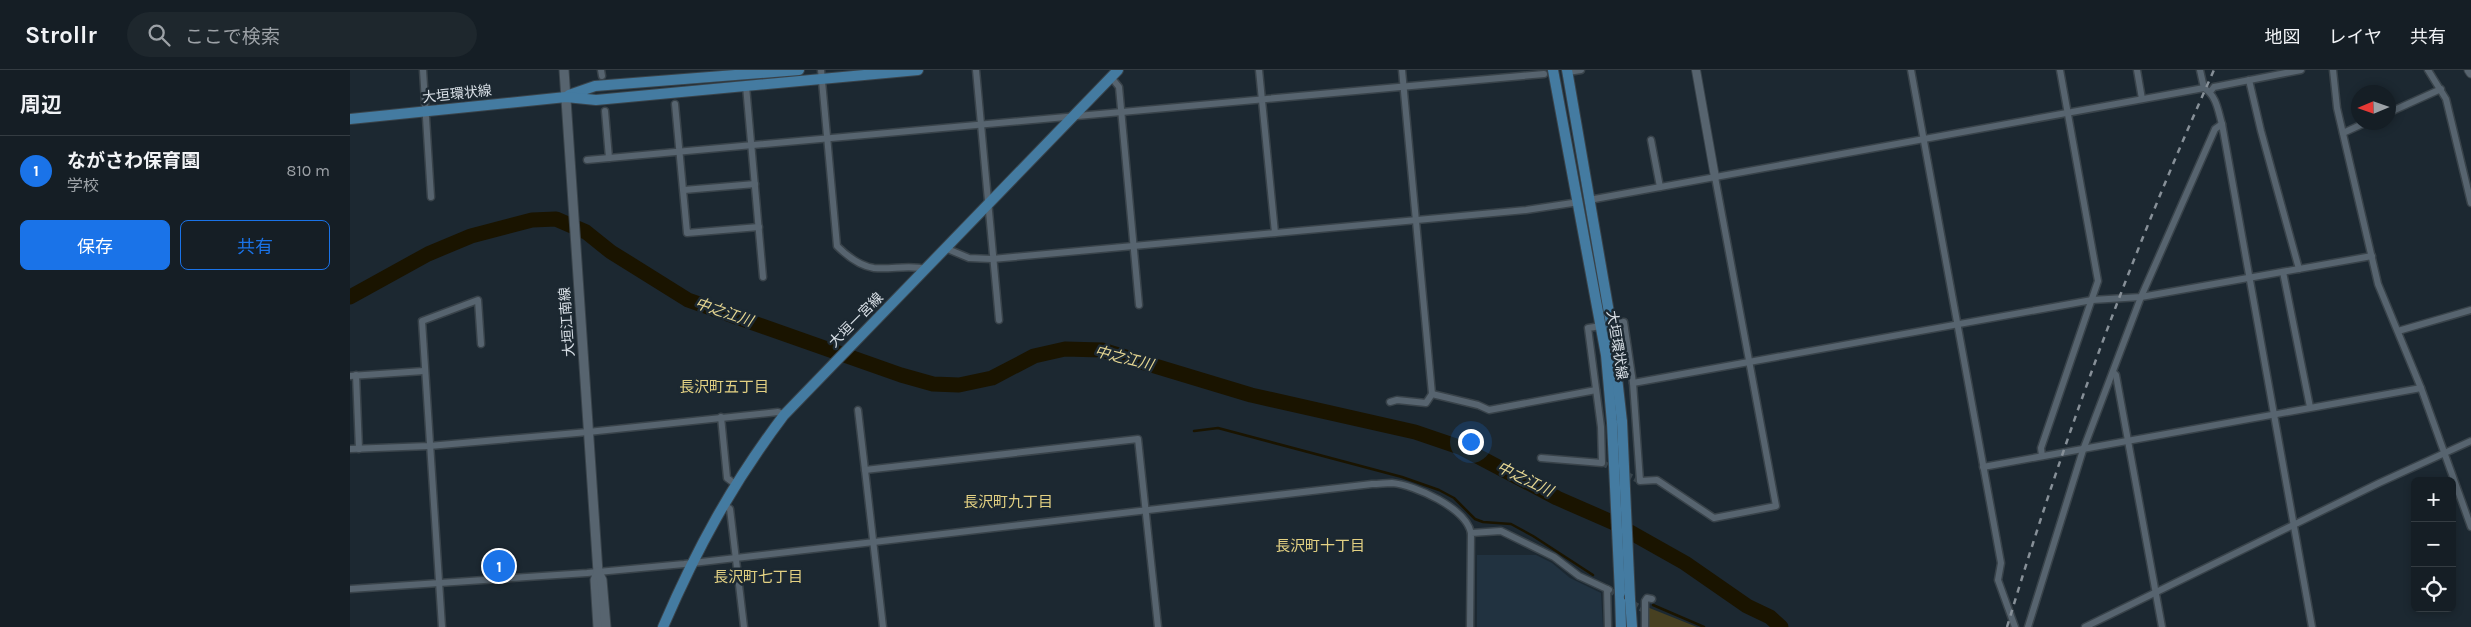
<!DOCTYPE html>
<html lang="ja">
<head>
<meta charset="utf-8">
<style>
	:root { --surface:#151e25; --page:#1e272d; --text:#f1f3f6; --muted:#9da2a7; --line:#343c42; --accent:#1a73e8 }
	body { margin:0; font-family:Karla,"Noto Sans JP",sans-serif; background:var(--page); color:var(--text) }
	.controls { position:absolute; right:15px; bottom:15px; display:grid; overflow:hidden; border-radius:8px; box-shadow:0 2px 8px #0003 }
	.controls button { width:45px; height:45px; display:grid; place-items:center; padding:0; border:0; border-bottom:1px solid var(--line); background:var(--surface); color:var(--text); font:25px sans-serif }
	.compass { position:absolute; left:2001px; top:15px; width:45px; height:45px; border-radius:50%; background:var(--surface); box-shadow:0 2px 8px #0003; rotate:268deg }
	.you { position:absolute; left:1120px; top:371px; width:18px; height:18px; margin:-12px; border:4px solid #fff; border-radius:50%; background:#1a73e8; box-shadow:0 0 0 8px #1a73e833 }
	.badge { display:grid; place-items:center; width:32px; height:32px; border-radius:50%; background:var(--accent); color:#fff; font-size:16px; font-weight:700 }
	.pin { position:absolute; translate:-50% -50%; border:2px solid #fff; box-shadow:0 1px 5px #0006 }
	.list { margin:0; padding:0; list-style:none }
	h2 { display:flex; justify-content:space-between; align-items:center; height:65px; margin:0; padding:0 20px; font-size:21px }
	h2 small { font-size:16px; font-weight:400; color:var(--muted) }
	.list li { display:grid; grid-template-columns:32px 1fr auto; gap:15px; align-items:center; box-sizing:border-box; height:70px; padding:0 20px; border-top:1px solid var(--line) }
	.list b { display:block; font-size:19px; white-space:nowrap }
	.list p { margin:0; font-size:16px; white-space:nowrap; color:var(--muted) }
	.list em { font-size:16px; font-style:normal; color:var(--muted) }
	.actions { display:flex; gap:10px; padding:15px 20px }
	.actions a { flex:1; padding:11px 0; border:1px solid var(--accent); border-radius:8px; text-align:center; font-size:18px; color:var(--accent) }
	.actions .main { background:var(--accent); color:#fff }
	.icon { flex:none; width:28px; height:28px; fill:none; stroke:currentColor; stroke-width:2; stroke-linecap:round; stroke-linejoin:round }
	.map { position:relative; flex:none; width:2121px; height:557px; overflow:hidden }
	header { display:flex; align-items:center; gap:30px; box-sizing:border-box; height:70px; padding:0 25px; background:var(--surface); border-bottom:1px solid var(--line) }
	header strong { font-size:24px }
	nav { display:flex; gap:28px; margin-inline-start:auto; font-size:18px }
	.search { width:350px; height:45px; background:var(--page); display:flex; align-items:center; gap:12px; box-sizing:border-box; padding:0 18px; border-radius:28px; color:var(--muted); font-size:19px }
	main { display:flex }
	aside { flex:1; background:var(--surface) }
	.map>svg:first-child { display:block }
	.built { fill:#213240 }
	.green { fill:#474021 }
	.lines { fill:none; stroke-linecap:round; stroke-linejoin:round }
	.stream { stroke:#1a1400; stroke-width:2.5 }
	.river { stroke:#1a1400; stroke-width:15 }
	.minor-tunnel { stroke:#38444c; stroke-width:6; stroke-dasharray:6 3; stroke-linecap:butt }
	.minor-casing { stroke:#39434a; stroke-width:9 }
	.tertiary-casing { stroke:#39434a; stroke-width:10 }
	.secondary-casing { stroke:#39434a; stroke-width:11 }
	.primary-casing { stroke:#39434a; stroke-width:12 }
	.minor { stroke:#57646f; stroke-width:6 }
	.tertiary { stroke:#57646f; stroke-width:8 }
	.secondary { stroke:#57646f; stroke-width:9 }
	.primary { stroke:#447ba1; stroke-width:10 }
	.rail { stroke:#879098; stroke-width:2.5; stroke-dasharray:6 6; stroke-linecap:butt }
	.primary-bridge-casing { stroke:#39434a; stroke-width:12; stroke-linecap:butt }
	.primary-bridge { stroke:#447ba1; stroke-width:10 }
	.labels { text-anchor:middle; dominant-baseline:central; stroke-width:5; stroke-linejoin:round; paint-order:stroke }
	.street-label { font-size:14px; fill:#d9e0e7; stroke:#1c2831 }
	.water-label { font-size:15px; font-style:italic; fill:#e5d692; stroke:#1c2831 }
	.neighbourhood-label { font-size:15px; fill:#e3d183; stroke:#1c2831 }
</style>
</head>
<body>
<header>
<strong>Strollr</strong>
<div class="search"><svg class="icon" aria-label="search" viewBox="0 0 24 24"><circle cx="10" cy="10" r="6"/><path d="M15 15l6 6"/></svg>ここで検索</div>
<nav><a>地図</a><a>レイヤ</a><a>共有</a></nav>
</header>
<main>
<aside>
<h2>周辺<small></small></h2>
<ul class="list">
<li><span class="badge">1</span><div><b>ながさわ保育園</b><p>学校</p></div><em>810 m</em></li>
</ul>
<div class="actions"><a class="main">保存</a><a>共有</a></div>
</aside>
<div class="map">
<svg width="2121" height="557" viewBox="0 0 2121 557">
	<rect width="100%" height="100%" fill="#1c2831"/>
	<polygon class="built" points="1127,485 1186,485 1202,493 1220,508 1251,523 1253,557 1127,557"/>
	<polygon class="green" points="1297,537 1347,557 1298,557"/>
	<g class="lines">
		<g class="stream">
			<polyline points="844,361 868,358 1052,407 1089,420 1104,428 1125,449 1133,452 1161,454 1183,466 1243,505"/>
			<polyline points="1303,535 1354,557"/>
		</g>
		<polyline class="river" points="0,227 78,184 121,166 182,150 206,149 236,162 261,182 338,230 551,305 583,314 609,315 642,308 684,286 715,279 752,280 901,325 1065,362 1112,378 1207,428 1264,453 1335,493 1397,536 1420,547 1431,557"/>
		<g class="minor-tunnel">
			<polyline points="1252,393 1290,411"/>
			<polyline points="1259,520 1294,540"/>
		</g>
		<g class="minor-casing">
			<g id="minor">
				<polyline points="73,0 81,127"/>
				<polyline points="251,0 252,6"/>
				<path d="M 471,0 L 487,176 C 497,186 510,196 524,198 C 542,200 558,194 576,199"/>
				<polyline points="626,0 649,250"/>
				<polyline points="909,0 925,163"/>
				<polyline points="1052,0 1082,324"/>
				<polyline points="1561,0 1651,493 1648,510 1665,557"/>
				<polyline points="1787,0 1792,29"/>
				<polyline points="1850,0 1854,18"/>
				<polyline points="1983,0 1987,38 2028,214 2071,318 2121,457"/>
				<polyline points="2078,0 2096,29 2121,133"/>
				<polyline points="1218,2 1231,0"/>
				<polyline points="761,7 769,17 789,235"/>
				<polyline points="1899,10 1911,61 1949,199"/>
				<polyline points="396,16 413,207"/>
				<polyline points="1860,22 1864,17 1951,0"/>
				<polyline points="325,34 337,163 409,157"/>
				<polyline points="255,41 259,88"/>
				<polyline points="2038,43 2091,19"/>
				<polyline points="1993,63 2017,52"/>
				<polyline points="1301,70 1310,117"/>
				<polyline points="237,90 1194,4"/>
				<polyline points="334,120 405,114"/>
				<path d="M 1239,130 L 1854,18 C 1867,26 1868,41 1872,54 L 1962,557"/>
				<polyline points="595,178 619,188 642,189 1176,140 1229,132"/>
				<polyline points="1933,202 1960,337"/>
				<polyline points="1261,254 1274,252 1283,313 1290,411 1307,410 1364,448 1426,436 1365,107"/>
				<polyline points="2048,261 2121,240"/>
				<polyline points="1763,302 1766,305 1812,557"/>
				<polyline points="6,305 9,379"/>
				<polyline points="0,306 74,301"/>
				<polyline points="1283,313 1742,230 1791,227 2022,186"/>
				<polyline points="1040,332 1047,330 1076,333 1082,324 1128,335 1139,340 1246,320"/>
				<polyline points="508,340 515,400"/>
				<polyline points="371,347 377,408 385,414"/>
				<polyline points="0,379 79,376 238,362 428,342 434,345"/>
				<polyline points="1692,386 1691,378 1748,211 1710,0"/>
				<polyline points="1191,388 1252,393 1251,357 1238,258 1251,256"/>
				<polyline points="1633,397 2071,318"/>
				<polyline points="373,434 380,439 394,557"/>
				<path d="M 0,519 L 237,503 L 334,494 L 1022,414 C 1029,414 1036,413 1042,413 C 1065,415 1116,438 1121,463"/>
				<polyline points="92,557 72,251 128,230 131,274"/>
				<polyline points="533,557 515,400 788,369 808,557"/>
				<polyline points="1120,557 1121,463 1151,461 1204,487 1229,506 1257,519"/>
				<polyline points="1258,557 1257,519 1259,520"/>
				<polyline points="1295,557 1295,531 1297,528 1302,529"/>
				<polyline points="1678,557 1733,380 1791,227 1865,59 1872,54"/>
				<polyline points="1735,557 2029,413 2121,371"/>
			</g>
		</g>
		<g class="tertiary-casing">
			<polyline id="tertiary" points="1346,0 1365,107"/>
		</g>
		<g class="secondary-casing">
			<g id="secondary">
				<polyline points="214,0 248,502 245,510 248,557"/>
				<polyline points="2119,0 2121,3"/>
				<polyline points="248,502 252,510 256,557"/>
			</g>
		</g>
		<g class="primary-casing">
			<g id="primary">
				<polyline points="1203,0 1256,285 1262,353"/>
				<polyline points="1217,0 1261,254 1272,352"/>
				<polyline points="219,25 245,16 449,0"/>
				<polyline points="0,49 216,27 246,30 568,0"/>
				<polyline points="1270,523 1271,557"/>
				<polyline points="1280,529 1282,557"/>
				<path d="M 313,557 C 347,478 382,414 434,345 L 768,0"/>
			</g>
		</g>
		<use href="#minor" class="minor"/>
		<use href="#tertiary" class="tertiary"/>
		<use href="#secondary" class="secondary"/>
		<use href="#primary" class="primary"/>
		<path class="rail" d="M 1657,557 C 1714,367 1783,180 1864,0"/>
		<g class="primary-bridge-casing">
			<g id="primary-bridge">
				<polyline points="1272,352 1280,529"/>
				<polyline points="1262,353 1270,523"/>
			</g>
		</g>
		<use href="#primary-bridge" class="primary-bridge"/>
	</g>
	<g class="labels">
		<g class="street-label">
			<text transform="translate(107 24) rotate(-6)">大垣環状線</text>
			<text transform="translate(506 250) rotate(-45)">大垣一宮線</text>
			<text transform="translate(217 252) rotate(-94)">大垣江南線</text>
			<text transform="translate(1267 275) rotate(81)">大垣環状線</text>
		</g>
		<g class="water-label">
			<text transform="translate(374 242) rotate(19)">中之江川</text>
			<text transform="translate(774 288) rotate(14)">中之江川</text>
			<text transform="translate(1175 409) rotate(26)">中之江川</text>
		</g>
		<g class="neighbourhood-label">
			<text x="374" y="317">長沢町五丁目</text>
			<text x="658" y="432">長沢町九丁目</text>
			<text x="970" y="476">長沢町十丁目</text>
			<text x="408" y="507">長沢町七丁目</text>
		</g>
	</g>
</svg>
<div class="controls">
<button>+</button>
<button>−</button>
<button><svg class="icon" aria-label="locate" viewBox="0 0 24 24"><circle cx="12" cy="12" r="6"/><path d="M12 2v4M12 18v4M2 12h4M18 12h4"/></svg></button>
</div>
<svg class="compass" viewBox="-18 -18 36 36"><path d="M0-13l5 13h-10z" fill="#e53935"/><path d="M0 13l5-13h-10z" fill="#9da2a7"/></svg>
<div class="you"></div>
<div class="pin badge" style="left:149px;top:496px">1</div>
</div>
</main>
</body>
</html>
